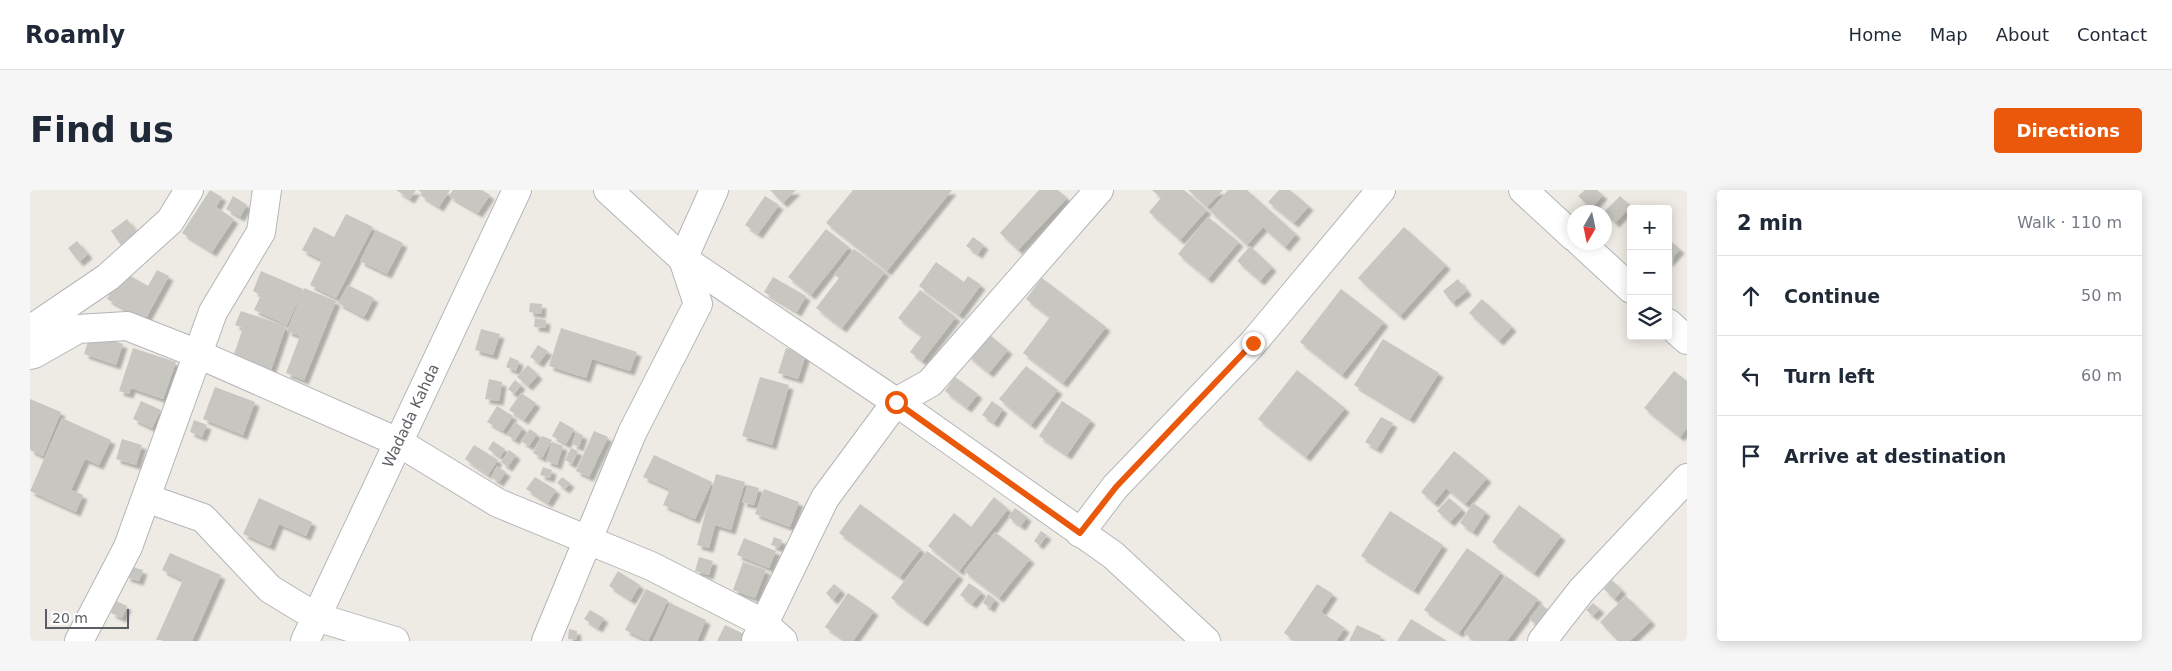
<!DOCTYPE html>
<html lang="en">
<head>
<meta charset="utf-8">
<style>
	:root { --surface:#fff; --page:#f6f6f7; --text:#1f2937; --muted:#747a83; --line:#e0e1e3; --accent:#ea580c }
	body { margin:0; font-family:"DejaVu Sans",sans-serif; background:var(--page); color:var(--text) }
	.controls { position:absolute; right:15px; top:15px; display:grid; overflow:hidden; border-radius:5px; box-shadow:0 2px 12px #0003 }
	.controls button { width:45px; height:45px; display:grid; place-items:center; padding:0; border:0; border-bottom:1px solid var(--line); background:var(--surface); color:var(--text); font:25px sans-serif }
	.compass { position:absolute; left:1537px; top:15px; width:45px; height:45px; border-radius:50%; background:var(--surface); box-shadow:0 2px 12px #0003; rotate:189deg }
	.scale { position:absolute; left:15px; bottom:12px; width:84px; box-sizing:border-box; padding-left:5px; border:2px solid #5b5e63; border-top:0; font-size:14px; line-height:18px; white-space:nowrap; color:#5b5e63; -webkit-text-stroke:4px #fff; paint-order:stroke }
	.stop { position:absolute; width:15px; height:15px; margin:-11px; border:4px solid #ea580c; border-radius:50%; background:#fff }
	.stop.end { background:#ea580c; border-color:#fff; box-shadow:0 1px 5px #0008 }
	.list { margin:0; padding:0; list-style:none }
	h2 { display:flex; justify-content:space-between; align-items:center; height:65px; margin:0; padding:0 20px; font-size:21px }
	h2 small { font-size:16px; font-weight:400; color:var(--muted) }
	.list li { display:grid; grid-template-columns:32px 1fr auto; gap:15px; align-items:center; box-sizing:border-box; height:80px; padding:0 20px; border-top:1px solid var(--line) }
	.list b { display:block; font-size:19px; white-space:nowrap }
	.list em { font-size:16px; font-style:normal; color:var(--muted) }
	.icon { flex:none; width:28px; height:28px; fill:none; stroke:currentColor; stroke-width:2; stroke-linecap:round; stroke-linejoin:round }
	.map { position:relative; flex:none; width:1657px; height:451px; overflow:hidden; border-radius:5px }
	header { display:flex; align-items:center; gap:30px; box-sizing:border-box; height:70px; padding:0 25px; background:var(--surface); border-bottom:1px solid var(--line) }
	header strong { font-size:24px }
	nav { display:flex; gap:28px; margin-inline-start:auto; font-size:18px }
	.intro { display:flex; align-items:center; justify-content:space-between; box-sizing:border-box; height:120px; padding:0 30px }
	h1 { margin:0; font-size:35px }
	.button { padding:12px 22px; border-radius:5px; background:var(--accent); color:#fff; font-size:18px; font-weight:700 }
	main { display:flex; gap:30px; padding:0 30px }
	aside { flex:1; background:var(--surface); border-radius:5px; box-shadow:0 2px 12px #0003 }
	.map>svg:first-child { display:block }
	.building { fill:#c8c6c0; filter:url(#shadow) }
	.lines { fill:none; stroke-linecap:round; stroke-linejoin:round }
	.street-casing { stroke:#b3b5ba; stroke-width:30 }
	.secondary-casing { stroke:#b4b7bd; stroke-width:30 }
	.street { stroke:#fff; stroke-width:28 }
	.secondary { stroke:#fff; stroke-width:28 }
	.route { stroke:#ea580c; stroke-width:6 }
	.labels { text-anchor:middle; dominant-baseline:central; stroke-width:4.5; stroke-linejoin:round; paint-order:stroke }
	.street-label { font-size:15px; fill:#5b5e63; stroke:#fff }
</style>
</head>
<body>
<header>
<strong>Roamly</strong>
<nav><a>Home</a><a>Map</a><a>About</a><a>Contact</a></nav>
</header>
<div class="intro"><h1>Find us</h1><a class="button">Directions</a></div>
<main>
<div class="map">
<svg width="1657" height="451" viewBox="0 0 1657 451">
	<defs>
		<filter id="shadow"><feDropShadow dx="4.5" dy="4.5" stdDeviation="1" flood-color="#0004"/></filter>
	</defs>
	<rect width="100%" height="100%" fill="#edebe3"/>
	<g class="building">
		<polygon points="180,0 192,7 186,17 204,29 182,62 152,43"/>
		<polygon points="366,0 386,0 380,9"/>
		<polygon points="388,0 420,0 409,17 390,5 392,3"/>
		<polygon points="423,0 452,0 460,5 448,23 419,6"/>
		<polygon points="740,0 766,0 753,13"/>
		<polygon points="823,0 922,0 857,81 796,33"/>
		<polygon points="1009,0 1028,0 1037,8 988,60 970,43"/>
		<polygon points="1122,0 1154,0 1177,20 1150,50 1119,22 1131,8"/>
		<polygon points="1158,0 1193,0 1177,17"/>
		<polygon points="1198,0 1217,0 1266,44 1255,57 1233,37 1217,55 1180,21"/>
		<polygon points="1249,0 1260,0 1279,16 1264,33 1238,12"/>
		<polygon points="1555,0 1567,0 1573,5 1561,18 1548,6"/>
		<polygon points="203,6 217,15 210,27 196,19"/>
		<polygon points="735,6 749,15 728,44 715,35"/>
		<polygon points="1590,6 1601,16 1585,33 1574,22"/>
		<polygon points="316,24 343,37 306,108 280,95 292,70 272,60 284,37 304,47"/>
		<polygon points="1178,27 1209,52 1178,89 1148,64"/>
		<polygon points="97,29 110,47 93,58 81,41"/>
		<polygon points="1374,37 1416,75 1370,126 1328,88"/>
		<polygon points="796,39 819,57 781,105 758,87"/>
		<polygon points="346,40 373,53 357,84 330,71"/>
		<polygon points="943,47 954,55 948,64 936,56"/>
		<polygon points="1638,49 1650,59 1638,73"/>
		<polygon points="47,51 58,64 49,72 38,58"/>
		<polygon points="1220,56 1242,77 1230,91 1207,71"/>
		<polygon points="824,59 855,82 812,138 786,118 809,88 804,85"/>
		<polygon points="906,72 934,92 938,86 951,95 929,125 889,96"/>
		<polygon points="127,80 139,86 115,130 77,109 92,81 118,96"/>
		<polygon points="231,81 273,99 257,135 224,120 231,105 223,101"/>
		<polygon points="743,87 776,106 767,122 734,102"/>
		<polygon points="1012,88 1076,137 1033,193 993,163 1020,127 996,109"/>
		<polygon points="1428,89 1437,101 1422,113 1413,101"/>
		<polygon points="318,95 344,108 334,127 308,113"/>
		<polygon points="274,98 306,111 274,190 256,183 270,146 257,141"/>
		<polygon points="1311,99 1354,132 1312,185 1270,152"/>
		<polygon points="890,100 926,127 892,171 880,162 892,146 868,128"/>
		<polygon points="1452,109 1482,137 1469,151 1439,123"/>
		<polygon points="500,113 512,114 511,124 499,122"/>
		<polygon points="211,121 256,136 241,180 203,167 213,138 205,135"/>
		<polygon points="505,128 516,130 515,138 504,137"/>
		<polygon points="531,138 607,162 600,181 562,169 556,188 519,176"/>
		<polygon points="451,139 470,144 463,165 445,160"/>
		<polygon points="956,142 978,160 959,183 937,165"/>
		<polygon points="61,143 93,154 86,175 54,164"/>
		<polygon points="1353,149 1409,183 1380,229 1324,195"/>
		<polygon points="508,155 518,161 509,173 500,167"/>
		<polygon points="103,158 146,172 133,209 101,198 99,204 89,201"/>
		<polygon points="756,158 776,164 768,189 748,183"/>
		<polygon points="480,167 489,171 486,181 476,177"/>
		<polygon points="498,175 508,185 498,196 487,187"/>
		<polygon points="996,176 1028,200 1001,235 969,209"/>
		<polygon points="1267,180 1315,218 1276,267 1228,229"/>
		<polygon points="1644,181 1657,191 1657,238 1650,247 1614,218"/>
		<polygon points="730,187 759,195 742,255 712,246"/>
		<polygon points="925,187 948,204 937,218 915,201"/>
		<polygon points="459,189 472,192 469,211 455,209"/>
		<polygon points="485,190 491,195 484,204 478,199"/>
		<polygon points="185,197 225,212 213,245 173,229"/>
		<polygon points="491,203 506,213 494,230 479,220"/>
		<polygon points="0,209 31,222 13,266 0,260"/>
		<polygon points="111,211 131,220 122,238 103,229"/>
		<polygon points="962,211 973,219 964,233 952,225"/>
		<polygon points="1032,211 1061,230 1037,265 1009,246"/>
		<polygon points="467,216 483,226 473,241 457,232"/>
		<polygon points="1351,227 1363,233 1347,259 1335,252"/>
		<polygon points="32,228 81,250 69,275 55,269 41,300 53,305 46,322 0,301"/>
		<polygon points="164,230 177,235 172,247 160,242"/>
		<polygon points="530,231 544,239 536,254 522,246"/>
		<polygon points="485,232 493,238 485,250 477,245"/>
		<polygon points="500,239 507,244 499,256 491,251"/>
		<polygon points="564,241 578,247 559,287 546,281"/>
		<polygon points="546,242 553,245 549,257 542,254"/>
		<polygon points="512,246 522,250 512,268 503,263"/>
		<polygon points="92,249 112,255 106,275 86,269"/>
		<polygon points="463,251 475,259 470,267 458,259"/>
		<polygon points="522,252 533,256 527,275 516,271"/>
		<polygon points="444,255 468,270 458,285 435,269"/>
		<polygon points="541,258 548,261 542,274 535,270"/>
		<polygon points="479,260 486,265 478,277 471,272"/>
		<polygon points="1424,261 1457,288 1435,314 1416,298 1404,313 1391,302"/>
		<polygon points="624,265 682,292 665,329 633,315 640,299 613,287"/>
		<polygon points="467,276 476,282 469,292 461,287"/>
		<polygon points="513,277 522,280 520,288 510,285"/>
		<polygon points="686,284 715,292 701,340 685,335 679,358 667,355"/>
		<polygon points="505,287 526,300 518,313 496,299"/>
		<polygon points="532,287 540,293 535,299 527,293"/>
		<polygon points="718,295 729,298 724,315 712,312"/>
		<polygon points="734,299 769,312 760,337 725,324"/>
		<polygon points="964,307 978,319 929,381 898,356 924,323 941,337"/>
		<polygon points="229,308 282,332 276,346 249,334 240,356 213,344"/>
		<polygon points="1419,308 1432,319 1420,332 1407,321"/>
		<polygon points="1443,313 1456,322 1443,342 1430,333"/>
		<polygon points="830,314 891,359 870,387 809,343"/>
		<polygon points="1489,315 1531,346 1504,383 1462,352"/>
		<polygon points="985,318 997,327 991,336 978,327"/>
		<polygon points="1360,321 1413,355 1384,400 1331,366"/>
		<polygon points="1011,341 1017,345 1009,355 1004,351"/>
		<polygon points="965,342 1000,369 969,408 934,381"/>
		<polygon points="744,347 752,350 749,358 741,355"/>
		<polygon points="714,348 746,361 739,378 707,365"/>
		<polygon points="1437,358 1471,382 1429,443 1394,420"/>
		<polygon points="897,361 929,385 893,432 861,408"/>
		<polygon points="140,363 191,385 162,451 126,450 153,390 132,380"/>
		<polygon points="669,367 683,371 679,385 665,381"/>
		<polygon points="713,372 736,380 725,408 703,400"/>
		<polygon points="99,376 113,380 109,391 96,387"/>
		<polygon points="588,381 610,395 601,410 579,396"/>
		<polygon points="1476,386 1508,409 1477,451 1445,451 1434,443"/>
		<polygon points="1582,390 1592,400 1584,409 1574,399"/>
		<polygon points="939,393 952,402 942,414 930,405"/>
		<polygon points="804,394 811,400 803,410 796,403"/>
		<polygon points="1287,394 1303,404 1291,422 1315,438 1306,451 1266,451 1254,443"/>
		<polygon points="616,399 638,410 618,451 595,440"/>
		<polygon points="818,403 844,421 823,451 816,451 795,437"/>
		<polygon points="958,404 965,409 960,418 953,413"/>
		<polygon points="1596,406 1621,431 1600,451 1588,451 1570,432"/>
		<polygon points="86,411 97,416 92,428 81,423"/>
		<polygon points="640,413 676,430 667,451 623,451"/>
		<polygon points="1563,413 1570,419 1563,426 1556,420"/>
		<polygon points="1511,414 1518,420 1507,435 1499,429"/>
		<polygon points="560,420 574,428 568,438 554,429"/>
		<polygon points="1381,429 1417,451 1367,451"/>
		<polygon points="695,435 718,446 716,451 687,451"/>
		<polygon points="1327,435 1351,446 1349,451 1319,451"/>
		<polygon points="539,439 547,441 546,450 538,449"/>
	</g>
	<g class="lines">
		<g class="street-casing">
			<g id="street">
				<polyline points="578,0 653,69 866,212 1083,365 1176,451"/>
				<polyline points="1493,0 1544,47"/>
				<polyline points="1550,52 1601,99"/>
				<polyline points="1638,133 1657,150"/>
				<polyline points="0,140 78,87 140,31 159,0"/>
				<polyline points="0,165 4,164 48,139 97,136 168,164 368,252 468,313 621,376 733,433 753,451"/>
				<polyline points="116,308 173,328 240,399 286,427 365,451"/>
				<polyline points="1050,343 1085,297 1223,153 1351,0"/>
				<polyline points="726,450 795,308 866,212 900,193 1069,0"/>
				<polyline points="49,451 98,357 183,122 231,42 237,0"/>
				<polyline points="516,451 602,243 668,114 653,69 684,0"/>
				<polyline points="1512,451 1551,401 1657,288"/>
			</g>
		</g>
		<g class="secondary-casing">
			<g id="secondary">
				<path id="s1" d="M 275,451 L 487,0"/>
			</g>
		</g>
		<use href="#street" class="street"/>
		<use href="#secondary" class="secondary"/>
	</g>
	<g class="lines">
		<polyline class="route" points="866,212 1050,343 1086,297 1223,153"/>
	</g>
	<g class="labels">
		<g class="street-label">
			<text stroke="none"><textPath href="#s1" startOffset="249">Wadada Kahda</textPath></text>
		</g>
	</g>
</svg>
<div class="controls">
<button>+</button>
<button>−</button>
<button><svg class="icon" aria-label="layers" viewBox="0 0 24 24"><path d="M12 4l9 5-9 5-9-5zM3 14l9 5 9-5"/></svg></button>
</div>
<svg class="compass" viewBox="-18 -18 36 36"><path d="M0-13l5 13h-10z" fill="#e53935"/><path d="M0 13l5-13h-10z" fill="#747a83"/></svg>
<div class="scale">20 m</div>
<div class="stop" style="left:866px;top:212px"></div>
<div class="stop end" style="left:1223px;top:153px"></div>
</div>
<aside>
<h2>2 min<small>Walk · 110 m</small></h2>
<ul class="list">
<li><svg class="icon" aria-label="ahead" viewBox="0 0 24 24"><path d="M12 20V5M6 11l6-6 6 6"/></svg><div><b>Continue</b></div><em>50 m</em></li>
<li><svg class="icon" aria-label="left" viewBox="0 0 24 24"><path d="M17 20v-9H6M10 6l-5 5 5 5"/></svg><div><b>Turn left</b></div><em>60 m</em></li>
<li><svg class="icon" aria-label="arrive" viewBox="0 0 24 24"><path d="M6 21V4h12l-3 4 3 4H6"/></svg><div><b>Arrive at destination</b></div></li>
</ul>
</aside>
</main>
</body>
</html>
